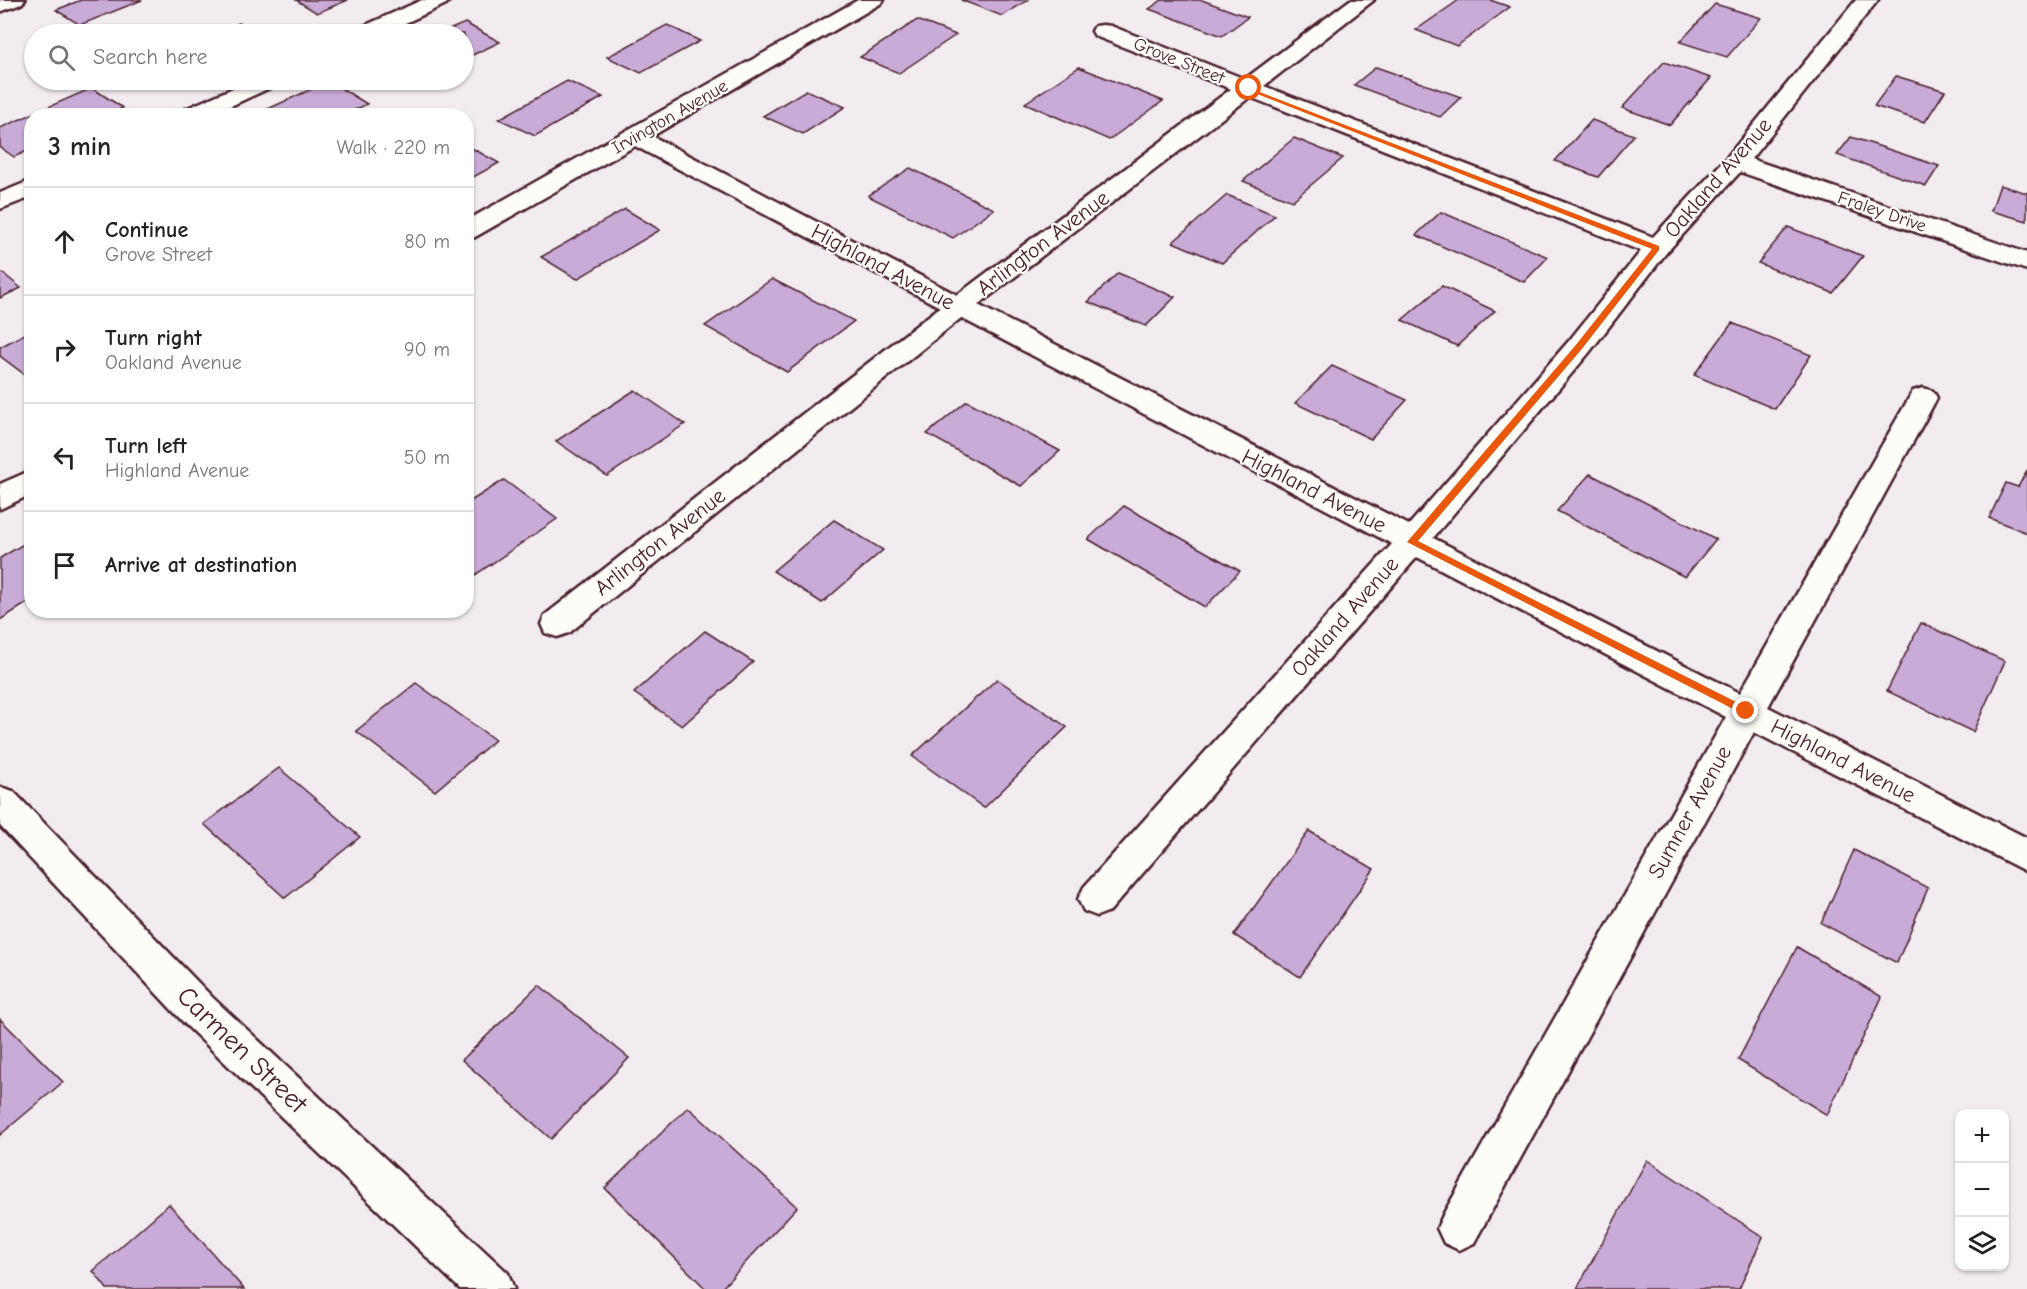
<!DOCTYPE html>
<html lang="en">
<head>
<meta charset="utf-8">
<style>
	:root { --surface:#fff; --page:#f2f2f2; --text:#222; --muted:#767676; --line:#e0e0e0 }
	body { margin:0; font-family:"Comic Neue",sans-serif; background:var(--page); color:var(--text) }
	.controls { position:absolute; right:18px; bottom:18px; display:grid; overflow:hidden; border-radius:12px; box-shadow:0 2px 4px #0004 }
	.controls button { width:54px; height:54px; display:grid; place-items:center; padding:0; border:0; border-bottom:2px solid var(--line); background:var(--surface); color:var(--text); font:30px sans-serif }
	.stop { position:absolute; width:18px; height:18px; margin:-14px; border:4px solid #ea580c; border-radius:50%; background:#fff }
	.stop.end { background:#ea580c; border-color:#fff; box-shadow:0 2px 6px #0008 }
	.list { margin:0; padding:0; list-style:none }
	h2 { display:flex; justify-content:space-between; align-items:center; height:78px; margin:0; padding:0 24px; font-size:26px }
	h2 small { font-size:20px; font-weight:400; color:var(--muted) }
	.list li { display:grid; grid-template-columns:39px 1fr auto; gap:18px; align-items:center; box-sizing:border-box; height:108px; padding:0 24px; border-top:2px solid var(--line) }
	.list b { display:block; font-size:22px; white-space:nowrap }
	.list p { margin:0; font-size:20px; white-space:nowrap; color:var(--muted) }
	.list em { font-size:20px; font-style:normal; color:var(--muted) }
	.icon { flex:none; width:33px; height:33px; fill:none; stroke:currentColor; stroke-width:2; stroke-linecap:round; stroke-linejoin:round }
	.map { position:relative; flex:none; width:2027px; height:1289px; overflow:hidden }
	.search { position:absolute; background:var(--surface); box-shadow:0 2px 4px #0004; left:24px; top:24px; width:450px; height:66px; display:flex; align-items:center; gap:15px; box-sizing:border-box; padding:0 21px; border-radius:33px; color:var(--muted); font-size:22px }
	.panel { position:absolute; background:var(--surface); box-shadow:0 2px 4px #0004; left:24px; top:108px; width:450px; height:510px; border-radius:24px }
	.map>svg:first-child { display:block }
	.building { fill:#c8abd7; stroke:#4a1f2b; stroke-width:1.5 }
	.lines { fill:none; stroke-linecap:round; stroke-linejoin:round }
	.street-casing { stroke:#4a1f2b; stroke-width:5 }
	.street { fill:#fdfcf7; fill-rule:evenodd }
	.route { fill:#ea580c }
	.labels { text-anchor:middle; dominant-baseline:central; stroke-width:4.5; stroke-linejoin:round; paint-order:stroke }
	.far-street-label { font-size:18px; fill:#4a1f2b; stroke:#fdfcf7 }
	.street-label { font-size:22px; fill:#4a1f2b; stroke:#fdfcf7 }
	.near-street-label { font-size:27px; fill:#4a1f2b; stroke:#fdfcf7 }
</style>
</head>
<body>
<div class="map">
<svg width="2027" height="1289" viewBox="0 0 2027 1289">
	<rect width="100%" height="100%" fill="#f2ecf1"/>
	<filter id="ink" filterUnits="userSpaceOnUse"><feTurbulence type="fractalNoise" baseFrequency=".0167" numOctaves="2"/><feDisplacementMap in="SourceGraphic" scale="12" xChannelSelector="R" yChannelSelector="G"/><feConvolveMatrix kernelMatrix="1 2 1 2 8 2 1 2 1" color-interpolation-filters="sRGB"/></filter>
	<g filter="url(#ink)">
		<g class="building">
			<polygon points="81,0 142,0 80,25 56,10"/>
			<polygon points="296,0 348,0 317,13"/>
			<polygon points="961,0 1028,0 1002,16"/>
			<polygon points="1162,0 1202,0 1248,17 1222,36 1149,9"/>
			<polygon points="1459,0 1490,0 1510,7 1457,46 1416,30"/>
			<polygon points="1715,4 1761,18 1727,57 1680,42"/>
			<polygon points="917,20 956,35 899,73 860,57"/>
			<polygon points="239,23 258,34 213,34"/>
			<polygon points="465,23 500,42 464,59 464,34 439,34"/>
			<polygon points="667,25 700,41 641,73 607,57"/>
			<polygon points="1664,62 1711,78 1670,125 1622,108"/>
			<polygon points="1079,67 1163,101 1109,140 1025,103"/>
			<polygon points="1376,67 1461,97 1440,117 1354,85"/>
			<polygon points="1896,76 1945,91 1925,122 1874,106"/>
			<polygon points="329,81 367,104 343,116 262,116 259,113"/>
			<polygon points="567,81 603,97 535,136 499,119"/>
			<polygon points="92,88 123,108 106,116 32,116 32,149 14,157 0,147 0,128"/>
			<polygon points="806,90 845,107 803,134 763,116"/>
			<polygon points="1592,120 1634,135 1598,177 1555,161"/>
			<polygon points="1851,137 1939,166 1926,186 1837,155"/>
			<polygon points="1294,138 1343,158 1292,201 1243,181"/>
			<polygon points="466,145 499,163 466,181"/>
			<polygon points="910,168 994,209 953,238 868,196"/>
			<polygon points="2000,185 2027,193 2027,221 1991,211"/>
			<polygon points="1227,195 1275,215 1222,263 1173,242"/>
			<polygon points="625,209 660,230 577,279 541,257"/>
			<polygon points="1441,212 1548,257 1524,282 1416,235"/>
			<polygon points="1788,227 1863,256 1833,293 1758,263"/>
			<polygon points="0,271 21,288 0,298"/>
			<polygon points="1118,273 1175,297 1146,326 1088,302"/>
			<polygon points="772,279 854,321 787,372 705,326"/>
			<polygon points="1442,286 1495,311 1457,346 1402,320"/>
			<polygon points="1732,323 1811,355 1775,409 1694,375"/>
			<polygon points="32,330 32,380 0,356 0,347"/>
			<polygon points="1332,366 1407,400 1371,439 1295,403"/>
			<polygon points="635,390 685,424 607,476 556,441"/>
			<polygon points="967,401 1060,451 1021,486 927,434"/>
			<polygon points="2027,470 2027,533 1989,518 2006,483 2018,487"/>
			<polygon points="1590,474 1716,539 1685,577 1557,511"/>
			<polygon points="504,480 557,519 472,577 466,573 466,504"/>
			<polygon points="1124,506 1240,571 1205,607 1088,539"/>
			<polygon points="834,520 883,550 822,603 773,571"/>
			<polygon points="32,539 32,600 0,620 0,558"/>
			<polygon points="1921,623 2005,661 1973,732 1887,691"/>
			<polygon points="705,631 753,662 682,726 634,693"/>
			<polygon points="997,679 1067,727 984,808 912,756"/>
			<polygon points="416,683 495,740 435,791 356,731"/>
			<polygon points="279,768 360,837 285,898 204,824"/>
			<polygon points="1309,831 1374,869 1300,977 1234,935"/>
			<polygon points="1854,850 1928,888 1897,963 1821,923"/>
			<polygon points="1797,947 1882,997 1827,1115 1738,1060"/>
			<polygon points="539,985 629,1058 551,1139 462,1060"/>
			<polygon points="0,1019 63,1082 0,1135"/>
			<polygon points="688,1107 797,1207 721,1289 706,1289 605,1188"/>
			<polygon points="1647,1160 1763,1237 1739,1289 1577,1289"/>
			<polygon points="169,1204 244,1289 107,1289 93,1271"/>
		</g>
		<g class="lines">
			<g class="street-casing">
				<g id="street">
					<polygon points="0,0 25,0 21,4 0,12"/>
					<polygon points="422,0 450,0 446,4 382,34 354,34 357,29"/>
					<path d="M 858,0 L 884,0 L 880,4 L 652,136 L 957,295 L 1231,89 L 1095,36 L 1092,31 L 1095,26 L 1103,25 L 1111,26 L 1245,79 L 1350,0 L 1374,0 L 1264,86 L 1653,237 L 1727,157 L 1856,0 L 1878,0 L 1751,159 L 2027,253 L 2027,270 L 1740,172 L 1666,253 L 1588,354 L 1433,538 L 1740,693 L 1913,391 L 1923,388 L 1933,391 L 1937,398 L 1768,707 L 2027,838 L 2027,872 L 1754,732 L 1474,1243 L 1459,1250 L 1444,1243 L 1437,1228 L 1444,1213 L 1726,717 L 1417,557 L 1110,911 L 1097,916 L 1084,911 L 1078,899 L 1084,887 L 1392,544 L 961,318 L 569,633 L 557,637 L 545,633 L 541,624 L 545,615 L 940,307 L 635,146 L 475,237 L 466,239 L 466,221 ZM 1250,97 L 1641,251 L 1568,342 L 1409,525 L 978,305 Z"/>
					<polygon points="251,80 279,80 276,85 209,116 178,116 181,111"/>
					<polygon points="32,180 32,197 0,209 0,193"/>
					<polygon points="32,470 32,494 0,509 0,484"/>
					<polygon points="0,787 13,791 213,998 508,1273 514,1289 460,1289 185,1024 0,826"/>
				</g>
			</g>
			<use href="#street" class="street"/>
		</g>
	</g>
	<polygon class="route" points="1247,87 1659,246 1659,250 1581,350 1418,541 1750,709 1750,714 1743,714 1407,542 1575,346 1652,249 1247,90"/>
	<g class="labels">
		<g class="far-street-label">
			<text transform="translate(1179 61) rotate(22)">Grove Street</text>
			<text transform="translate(670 117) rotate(-30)">Irvington Avenue</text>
			<text transform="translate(1882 212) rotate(19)">Fraley Drive</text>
		</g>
		<g class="street-label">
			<text transform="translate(1718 178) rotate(-49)">Oakland Avenue</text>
			<text transform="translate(1043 243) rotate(-37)">Arlington Avenue</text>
			<text transform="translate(883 267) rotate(28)">Highland Avenue</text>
			<text transform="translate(1314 491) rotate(27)">Highland Avenue</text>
			<text transform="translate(660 542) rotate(-38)">Arlington Avenue</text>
			<text transform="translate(1345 617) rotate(-49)">Oakland Avenue</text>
			<text transform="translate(1843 761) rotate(27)">Highland Avenue</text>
			<text transform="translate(1690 812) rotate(-61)">Sumner Avenue</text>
		</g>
		<g class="near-street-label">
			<text transform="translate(242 1050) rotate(44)">Carmen Street</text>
		</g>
	</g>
</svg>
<div class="controls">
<button>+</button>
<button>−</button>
<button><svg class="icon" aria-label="layers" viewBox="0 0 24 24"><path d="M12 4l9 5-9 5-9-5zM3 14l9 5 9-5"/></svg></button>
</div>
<div class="stop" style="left:1249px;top:88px"></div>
<div class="stop end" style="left:1746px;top:711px"></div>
<div class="search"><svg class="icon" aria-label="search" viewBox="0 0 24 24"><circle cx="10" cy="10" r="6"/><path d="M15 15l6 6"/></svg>Search here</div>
<section class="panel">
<h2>3 min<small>Walk · 220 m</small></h2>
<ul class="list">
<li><svg class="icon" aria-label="ahead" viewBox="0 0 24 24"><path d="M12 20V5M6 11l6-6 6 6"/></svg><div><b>Continue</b><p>Grove Street</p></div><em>80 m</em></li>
<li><svg class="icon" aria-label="right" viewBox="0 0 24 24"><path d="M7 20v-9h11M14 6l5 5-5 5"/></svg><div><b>Turn right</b><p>Oakland Avenue</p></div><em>90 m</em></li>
<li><svg class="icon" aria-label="left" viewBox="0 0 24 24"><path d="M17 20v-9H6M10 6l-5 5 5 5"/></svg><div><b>Turn left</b><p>Highland Avenue</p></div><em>50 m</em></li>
<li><svg class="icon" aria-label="arrive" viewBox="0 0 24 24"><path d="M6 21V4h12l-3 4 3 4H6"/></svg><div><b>Arrive at destination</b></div></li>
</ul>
</section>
</div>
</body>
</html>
